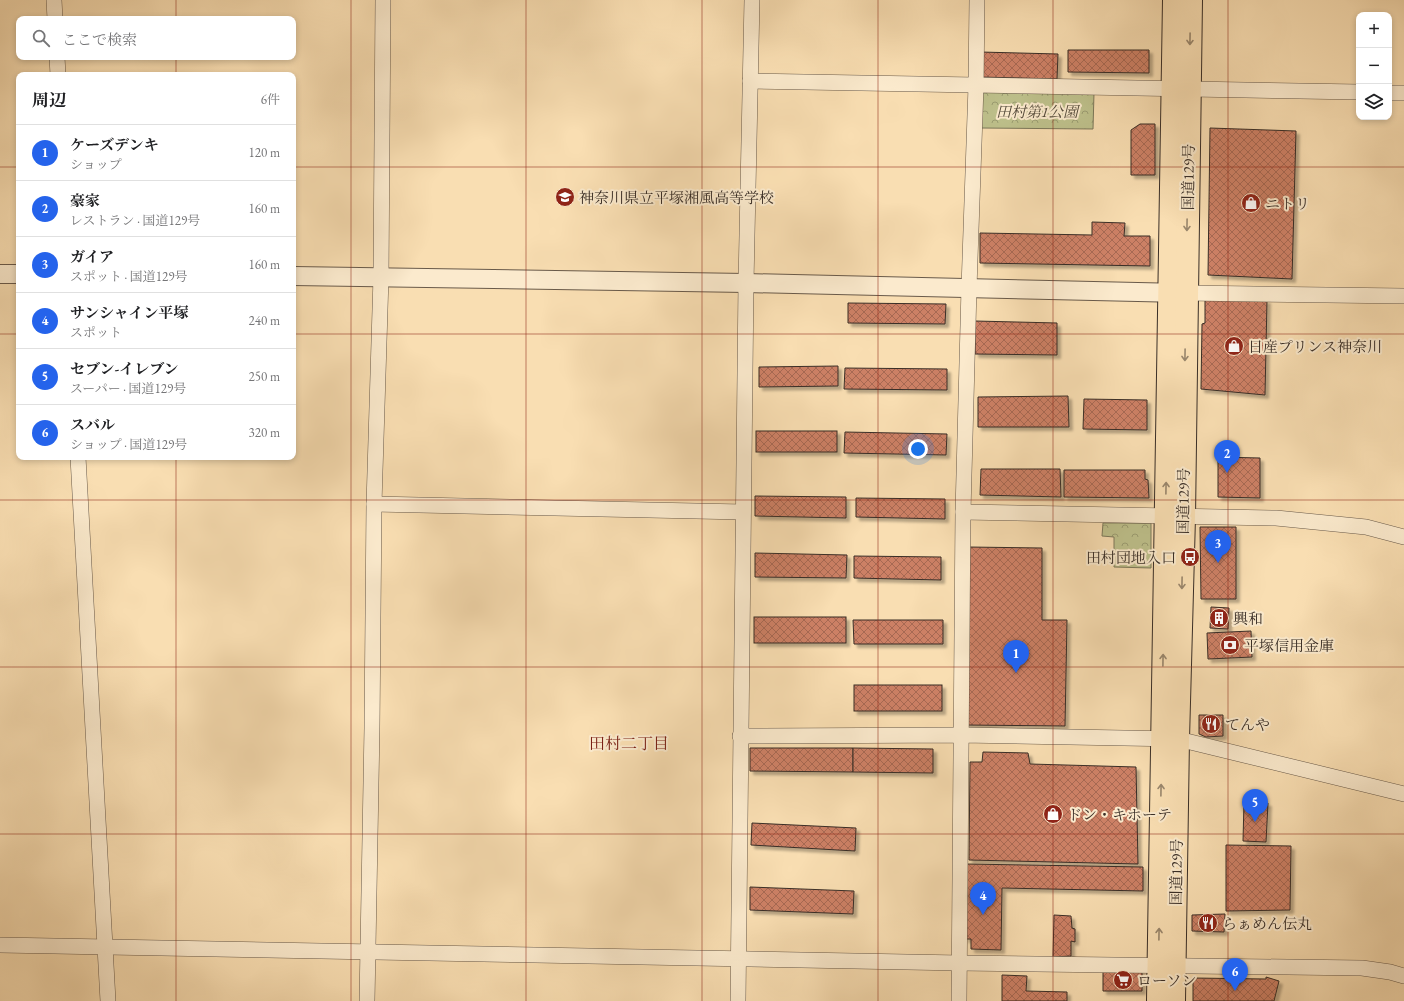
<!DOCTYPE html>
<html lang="ja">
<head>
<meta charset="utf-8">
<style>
	:root { --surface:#fff; --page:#f2f2f2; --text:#202124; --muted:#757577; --line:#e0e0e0; --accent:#2563eb }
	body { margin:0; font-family:"EB Garamond","Noto Serif JP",serif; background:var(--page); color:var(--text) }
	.controls { position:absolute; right:12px; top:12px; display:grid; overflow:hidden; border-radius:8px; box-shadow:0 2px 6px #0003 }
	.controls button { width:36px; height:36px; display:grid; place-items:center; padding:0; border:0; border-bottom:1px solid var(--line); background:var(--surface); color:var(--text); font:20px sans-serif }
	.you { position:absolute; left:918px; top:449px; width:14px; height:14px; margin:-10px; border:3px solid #fff; border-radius:50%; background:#1a73e8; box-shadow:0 0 0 6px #1a73e833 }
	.badge { display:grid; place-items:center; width:26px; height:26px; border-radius:50%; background:var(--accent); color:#fff; font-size:13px; font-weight:700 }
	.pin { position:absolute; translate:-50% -33px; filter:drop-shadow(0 1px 2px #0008) }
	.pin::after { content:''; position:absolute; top:21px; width:14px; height:12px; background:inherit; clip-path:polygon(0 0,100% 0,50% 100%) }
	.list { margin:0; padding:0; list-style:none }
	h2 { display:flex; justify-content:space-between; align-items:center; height:52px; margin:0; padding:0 16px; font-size:17px }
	h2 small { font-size:13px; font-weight:400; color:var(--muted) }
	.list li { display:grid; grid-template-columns:26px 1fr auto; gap:12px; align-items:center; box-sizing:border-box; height:56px; padding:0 16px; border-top:1px solid var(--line) }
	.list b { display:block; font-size:15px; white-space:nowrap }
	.list p { margin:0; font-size:13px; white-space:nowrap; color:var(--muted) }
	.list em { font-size:13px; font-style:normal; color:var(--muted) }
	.icon { flex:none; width:22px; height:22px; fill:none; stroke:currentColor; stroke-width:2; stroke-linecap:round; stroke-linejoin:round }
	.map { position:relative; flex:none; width:1404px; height:1001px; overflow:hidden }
	.search { position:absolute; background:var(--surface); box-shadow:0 2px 6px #0003; left:16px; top:16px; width:280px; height:44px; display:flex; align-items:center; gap:10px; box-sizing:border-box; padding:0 14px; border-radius:8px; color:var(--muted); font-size:15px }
	.panel { position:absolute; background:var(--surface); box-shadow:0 2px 6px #0003; left:16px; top:72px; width:280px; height:388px; border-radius:8px }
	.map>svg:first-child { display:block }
	.park { fill:url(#park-crowns); stroke:#7c785a }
	.building { fill:url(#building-cross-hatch); stroke:#392e27; filter:url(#shadow) }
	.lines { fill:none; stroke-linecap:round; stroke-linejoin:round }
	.minor-casing { stroke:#695a4a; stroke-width:16 }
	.tertiary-casing { stroke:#695a4a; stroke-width:20 }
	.trunk-casing { stroke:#392e27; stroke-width:24 }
	.minor { stroke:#fbeacd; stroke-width:15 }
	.tertiary { stroke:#fbeacd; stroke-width:18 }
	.trunk { stroke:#f9deb2; stroke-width:22 }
	.oneway { stroke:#99866c }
	.grid { fill:none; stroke:#8f2418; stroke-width:1; stroke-opacity:0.55 }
	.labels { text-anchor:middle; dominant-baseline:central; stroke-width:4; stroke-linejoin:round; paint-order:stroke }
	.park-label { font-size:15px; font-style:italic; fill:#544b3b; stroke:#fbeacd }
	.street-label { font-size:15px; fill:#392e27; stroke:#fbeacd }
	.poi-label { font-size:15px; fill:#392e27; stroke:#fbeacd; text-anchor:start }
	.neighbourhood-label { font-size:16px; fill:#7a1f14; stroke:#fbeacd }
</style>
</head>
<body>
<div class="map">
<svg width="1404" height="1001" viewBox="0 0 1404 1001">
	<defs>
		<pattern id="park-crowns" width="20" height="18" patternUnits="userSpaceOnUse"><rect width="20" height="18" fill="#bec18c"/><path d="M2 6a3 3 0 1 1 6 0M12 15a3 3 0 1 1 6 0" fill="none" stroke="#9b9d72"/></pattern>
		<pattern id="building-cross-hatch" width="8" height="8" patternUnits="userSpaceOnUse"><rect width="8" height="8" fill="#cc8065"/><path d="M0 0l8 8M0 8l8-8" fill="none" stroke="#a76953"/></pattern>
		<filter id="shadow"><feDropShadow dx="3.5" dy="3.5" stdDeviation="1" flood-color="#0004"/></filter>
	</defs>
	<rect width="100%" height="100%" fill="#f9deb2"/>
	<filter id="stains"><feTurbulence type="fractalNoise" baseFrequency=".005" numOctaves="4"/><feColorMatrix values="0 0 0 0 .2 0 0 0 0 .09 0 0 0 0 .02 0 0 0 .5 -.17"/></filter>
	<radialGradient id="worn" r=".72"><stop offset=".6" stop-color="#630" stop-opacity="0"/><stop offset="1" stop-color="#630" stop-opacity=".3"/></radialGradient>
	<g class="park">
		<polygon points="984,92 1094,93 1093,129 981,128 981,95"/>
		<polygon points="1103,523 1151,523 1151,568 1114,567 1114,537 1102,536"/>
	</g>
	<g class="building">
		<polygon points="1068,50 1149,50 1149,73 1068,72"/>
		<polygon points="980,52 1058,54 1057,79 979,77"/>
		<polygon points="1140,124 1155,124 1155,175 1131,175 1131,130"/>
		<polygon points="1210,128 1296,131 1292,279 1208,275"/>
		<polygon points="1092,222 1125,223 1124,236 1150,236 1150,266 980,263 980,233 1092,235"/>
		<polygon points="1205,300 1267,300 1265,395 1201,389 1202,324 1205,323"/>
		<polygon points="848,303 946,304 945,324 848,323"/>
		<polygon points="975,321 1057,323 1057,355 975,354"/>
		<polygon points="838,366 838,386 759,387 759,367"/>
		<polygon points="845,368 947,369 947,390 844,389"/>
		<polygon points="1068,396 1069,427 978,427 978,397"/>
		<polygon points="1084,399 1147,400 1147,430 1083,429"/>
		<rect x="756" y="431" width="81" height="21"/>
		<polygon points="845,432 947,434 946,455 844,453"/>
		<polygon points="1218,457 1260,458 1260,498 1218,497"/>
		<polygon points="981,469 1060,469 1061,497 980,495"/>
		<polygon points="1064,470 1145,470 1145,479 1148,480 1149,498 1064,497"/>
		<polygon points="755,496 846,497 846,518 755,516"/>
		<polygon points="856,498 945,499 945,519 856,517"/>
		<polygon points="1200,527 1236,527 1236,599 1201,599"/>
		<polygon points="968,547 1042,548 1042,620 1067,620 1065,726 965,725"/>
		<polygon points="755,553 847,555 846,578 755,577"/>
		<polygon points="854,556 941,557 941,580 854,578"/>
		<polygon points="1211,607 1229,608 1228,629 1210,628"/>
		<rect x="754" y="617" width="92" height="26"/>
		<polygon points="853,620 943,620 943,644 854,644"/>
		<polygon points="1251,631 1252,657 1208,659 1207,633"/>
		<rect x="854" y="685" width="88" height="26"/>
		<polygon points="1199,715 1223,715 1223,736 1206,737 1199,734"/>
		<polygon points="750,748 853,748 853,772 750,771"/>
		<polygon points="853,748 933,749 933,773 853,772"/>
		<polygon points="983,752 1028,753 1030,764 1136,767 1138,864 969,860 970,762 982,762"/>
		<polygon points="1244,802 1268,803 1266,842 1243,841"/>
		<polygon points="752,823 856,828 855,851 751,845"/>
		<polygon points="1226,845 1291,846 1290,910 1226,911"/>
		<polygon points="966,864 1143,867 1143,891 1002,888 1001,950 971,949 971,939 965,939"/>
		<polygon points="750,887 854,891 853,914 750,910"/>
		<polygon points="1225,914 1224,932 1192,931 1192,915"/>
		<polygon points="1054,915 1071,916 1072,928 1075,929 1075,942 1071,941 1071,956 1053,957"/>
		<polygon points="1103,969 1142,970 1142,991 1103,991"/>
		<polygon points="1002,975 1027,976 1026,991 1067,992 1067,1001 1002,1001"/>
		<polygon points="1266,977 1279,981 1274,1001 1193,1001 1193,978 1266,979"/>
	</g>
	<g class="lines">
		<g class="minor-casing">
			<g id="minor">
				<polyline points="54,0 55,19"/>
				<polyline points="57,57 58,75"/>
				<polyline points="750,81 1359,92"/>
				<polyline points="1389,93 1404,93"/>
				<polyline points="1186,293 1404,296"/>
				<polyline points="78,457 108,1001"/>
				<polyline points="374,504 743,512"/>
				<polyline points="963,512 1276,518 1366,527 1404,537"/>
				<polyline points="740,736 962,735 1178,739 1404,794"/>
				<polyline points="0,945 960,963 1362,968 1390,972 1404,976"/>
				<polyline points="367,1001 372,728 374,504 381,277 383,0"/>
				<polyline points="738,1001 746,283 752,0"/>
				<polyline points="959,1001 963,512 969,288 976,86 977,0"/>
			</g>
		</g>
		<g class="tertiary-casing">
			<g id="tertiary">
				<polyline points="0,274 19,274"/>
				<polyline points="293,276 746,283 1182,293"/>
			</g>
		</g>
		<g class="trunk-casing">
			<g id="trunk">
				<polyline points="1158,1001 1174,0"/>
				<polyline points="1174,1001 1178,739 1184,517 1191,0"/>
			</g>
		</g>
		<use href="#minor" class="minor"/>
		<use href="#tertiary" class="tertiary"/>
		<use href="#trunk" class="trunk"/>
	</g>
	<defs><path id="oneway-shaft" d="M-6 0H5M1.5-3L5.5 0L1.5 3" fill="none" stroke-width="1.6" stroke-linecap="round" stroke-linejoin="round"/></defs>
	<g class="oneway">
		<use href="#oneway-shaft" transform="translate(1190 39) rotate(91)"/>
		<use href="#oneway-shaft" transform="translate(1187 225) rotate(91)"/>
		<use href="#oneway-shaft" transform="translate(1185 355) rotate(91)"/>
		<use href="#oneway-shaft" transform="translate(1166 488) rotate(-89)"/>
		<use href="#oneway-shaft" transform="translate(1182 583) rotate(91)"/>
		<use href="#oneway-shaft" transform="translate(1163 660) rotate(-89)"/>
		<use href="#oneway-shaft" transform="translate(1161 790) rotate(-89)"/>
		<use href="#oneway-shaft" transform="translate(1159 934) rotate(-89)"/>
	</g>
	<path class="grid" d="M 176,0 L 176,19M 351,0 L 351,1001M 526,0 L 526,1001M 702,0 L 702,1001M 878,0 L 878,1001M 1053,0 L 1053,1001M 1228,0 L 1228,1001M 176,57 L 176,75M 0,167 L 19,167M 293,167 L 1404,167M 0,334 L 19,334M 293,334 L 1404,334M 176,457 L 176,1001M 0,500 L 1404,500M 0,667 L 1404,667M 0,834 L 1404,834"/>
	<defs>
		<g id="school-disc" transform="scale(1)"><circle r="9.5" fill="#8f2418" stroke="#fbeacd"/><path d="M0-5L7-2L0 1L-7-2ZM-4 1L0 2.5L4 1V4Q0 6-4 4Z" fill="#fff"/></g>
		<g id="shop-disc" transform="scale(1)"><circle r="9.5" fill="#8f2418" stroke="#fbeacd"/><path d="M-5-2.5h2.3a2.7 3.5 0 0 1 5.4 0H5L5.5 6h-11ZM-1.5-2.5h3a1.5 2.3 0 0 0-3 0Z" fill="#fff"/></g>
		<g id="bus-disc" transform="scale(1)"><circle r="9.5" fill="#8f2418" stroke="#fbeacd"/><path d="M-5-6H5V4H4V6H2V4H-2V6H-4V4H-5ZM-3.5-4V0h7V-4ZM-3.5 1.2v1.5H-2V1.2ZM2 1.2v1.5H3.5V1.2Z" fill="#fff"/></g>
		<g id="building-disc" transform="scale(1)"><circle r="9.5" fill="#8f2418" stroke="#fbeacd"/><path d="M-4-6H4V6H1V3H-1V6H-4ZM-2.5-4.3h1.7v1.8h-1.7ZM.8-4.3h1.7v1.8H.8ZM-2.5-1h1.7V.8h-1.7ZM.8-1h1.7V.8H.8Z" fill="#fff"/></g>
		<g id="bank-disc" transform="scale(1)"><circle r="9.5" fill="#8f2418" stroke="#fbeacd"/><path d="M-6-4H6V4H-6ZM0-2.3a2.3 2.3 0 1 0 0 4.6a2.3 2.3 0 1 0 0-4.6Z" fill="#fff"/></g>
		<g id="restaurant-disc" transform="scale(1)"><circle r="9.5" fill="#8f2418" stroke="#fbeacd"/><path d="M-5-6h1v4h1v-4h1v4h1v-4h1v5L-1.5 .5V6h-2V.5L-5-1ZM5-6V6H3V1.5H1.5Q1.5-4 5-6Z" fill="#fff"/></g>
		<g id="supermarket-disc" transform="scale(1)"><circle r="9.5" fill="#8f2418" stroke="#fbeacd"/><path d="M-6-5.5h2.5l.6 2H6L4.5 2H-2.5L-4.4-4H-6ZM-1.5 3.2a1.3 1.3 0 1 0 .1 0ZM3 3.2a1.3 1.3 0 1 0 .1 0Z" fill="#fff"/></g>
	</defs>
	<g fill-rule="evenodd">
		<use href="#school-disc" x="565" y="197"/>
		<use href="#shop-disc" x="1251" y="203"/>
		<use href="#shop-disc" x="1234" y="346"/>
		<use href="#bus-disc" x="1190" y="557"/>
		<use href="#building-disc" x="1219" y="618"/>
		<use href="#bank-disc" x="1230" y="645"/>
		<use href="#restaurant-disc" x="1211" y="724"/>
		<use href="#shop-disc" x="1053" y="814"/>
		<use href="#restaurant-disc" x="1208" y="923"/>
		<use href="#supermarket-disc" x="1123" y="980"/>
	</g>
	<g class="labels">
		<g class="park-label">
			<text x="1037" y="111">田村第1公園</text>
		</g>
		<g class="street-label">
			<text transform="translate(1188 177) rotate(-89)">国道129号</text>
			<text transform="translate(1183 501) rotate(-89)">国道129号</text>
			<text transform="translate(1176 872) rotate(-89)">国道129号</text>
		</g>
		<g class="poi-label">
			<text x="579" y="197">神奈川県立平塚湘風高等学校</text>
			<text x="1265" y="203">ニトリ</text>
			<text x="1248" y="346">日産プリンス神奈川</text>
			<text x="1176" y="557" text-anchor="end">田村団地入口</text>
			<text x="1233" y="618">興和</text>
			<text x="1244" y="645">平塚信用金庫</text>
			<text x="1225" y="724">てんや</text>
			<text x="1067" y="814">ドン・キホーテ</text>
			<text x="1222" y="923">らぁめん伝丸</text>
			<text x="1137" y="980">ローソン</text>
		</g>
		<g class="neighbourhood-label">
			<text x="629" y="743">田村二丁目</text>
		</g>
	</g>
	<rect width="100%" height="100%" filter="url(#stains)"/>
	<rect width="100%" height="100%" fill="url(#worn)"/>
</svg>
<div class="controls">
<button>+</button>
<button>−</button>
<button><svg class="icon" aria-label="layers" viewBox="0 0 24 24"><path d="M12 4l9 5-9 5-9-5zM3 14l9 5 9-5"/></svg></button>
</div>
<div class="you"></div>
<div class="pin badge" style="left:1016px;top:673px">1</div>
<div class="pin badge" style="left:1227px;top:473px">2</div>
<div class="pin badge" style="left:1218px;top:563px">3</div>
<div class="pin badge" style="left:983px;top:915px">4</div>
<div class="pin badge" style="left:1255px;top:822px">5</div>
<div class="pin badge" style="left:1235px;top:991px">6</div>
<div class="search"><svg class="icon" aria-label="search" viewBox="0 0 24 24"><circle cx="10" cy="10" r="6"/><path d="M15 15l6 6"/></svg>ここで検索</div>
<section class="panel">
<h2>周辺<small>6件</small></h2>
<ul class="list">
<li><span class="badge">1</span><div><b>ケーズデンキ</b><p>ショップ</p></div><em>120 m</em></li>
<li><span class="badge">2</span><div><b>豪家</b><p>レストラン · 国道129号</p></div><em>160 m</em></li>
<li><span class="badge">3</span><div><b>ガイア</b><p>スポット · 国道129号</p></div><em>160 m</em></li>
<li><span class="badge">4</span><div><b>サンシャイン平塚</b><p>スポット</p></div><em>240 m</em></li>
<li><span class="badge">5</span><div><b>セブン-イレブン</b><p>スーパー · 国道129号</p></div><em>250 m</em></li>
<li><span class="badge">6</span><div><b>スバル</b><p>ショップ · 国道129号</p></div><em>320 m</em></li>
</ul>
</section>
</div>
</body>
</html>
